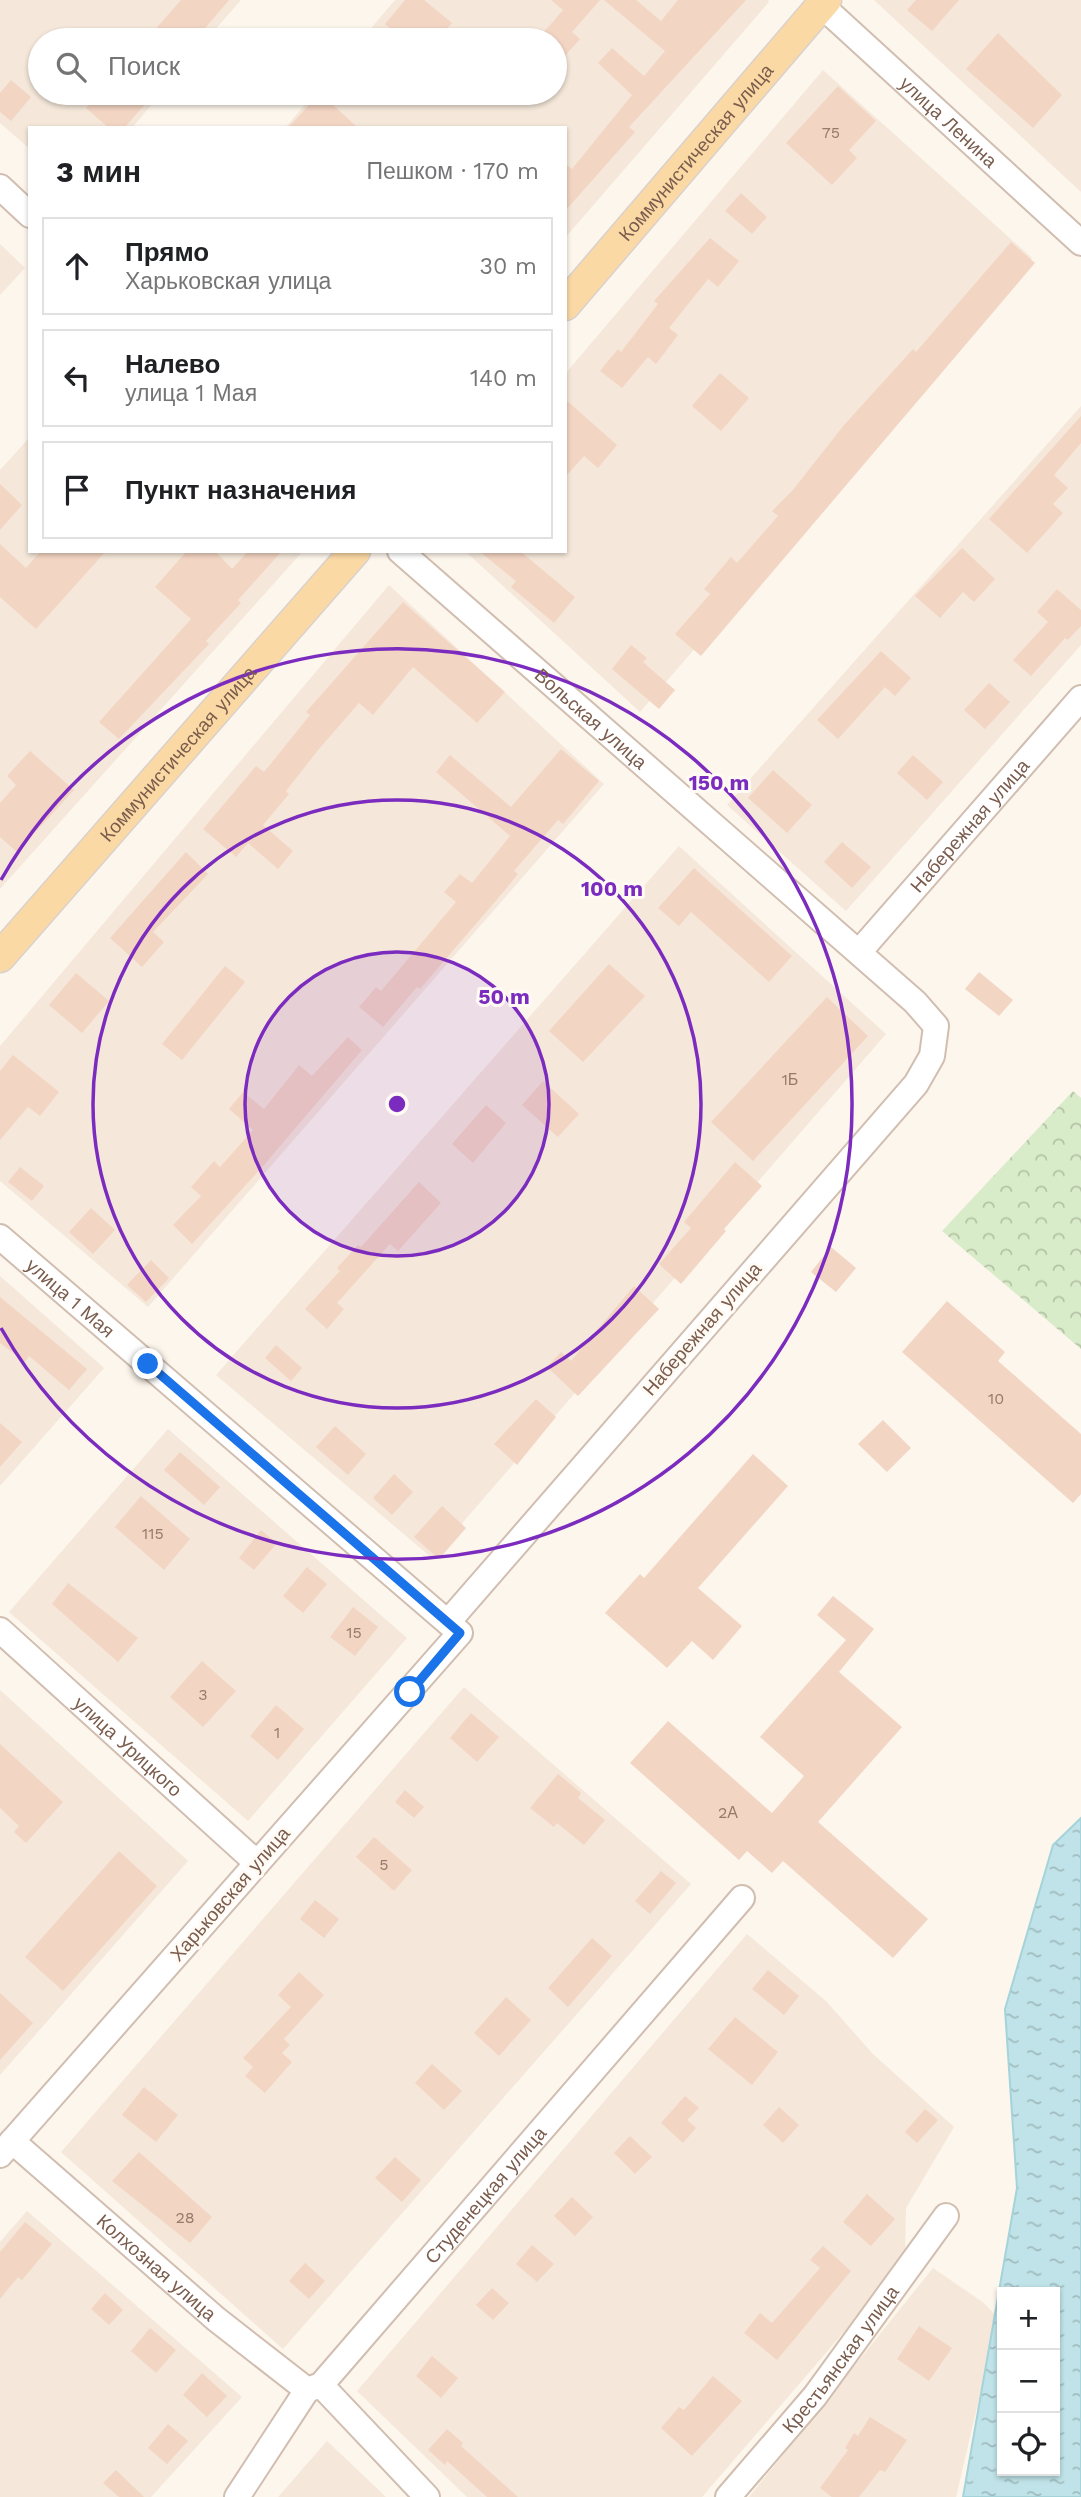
<!DOCTYPE html>
<html lang="ru">
<head>
<meta charset="utf-8">
<style>
	:root { --surface:#fff; --page:#f6f6f6; --text:#202124; --muted:#757577; --line:#e0e0e0 }
	body { margin:0; font-family:"Work Sans",sans-serif; background:var(--page); color:var(--text) }
	.controls { position:absolute; right:21px; bottom:21px; display:grid; overflow:hidden; border-radius:0px; box-shadow:0 2px 5px #0004 }
	.controls button { width:63px; height:63px; display:grid; place-items:center; padding:0; border:0; border-bottom:2px solid var(--line); background:var(--surface); color:var(--text); font:35px sans-serif }
	.stop { position:absolute; width:21px; height:21px; margin:-16px; border:5px solid #1a73e8; border-radius:50%; background:#fff }
	.stop.end { background:#1a73e8; border-color:#fff; box-shadow:0 2px 7px #0008 }
	.list { margin:0; padding:0; list-style:none }
	h2 { display:flex; justify-content:space-between; align-items:center; height:91px; margin:0; padding:0 28px; font-size:30px }
	h2 small { font-size:23px; font-weight:400; color:var(--muted) }
	.list li { display:grid; grid-template-columns:46px 1fr auto; gap:21px; align-items:center; box-sizing:border-box; height:98px; margin:0 14px 14px; padding:0 14px; border:2px solid var(--line); border-radius:0px }
	.list b { display:block; font-size:26px; white-space:nowrap }
	.list p { margin:0; font-size:23px; white-space:nowrap; color:var(--muted) }
	.list em { font-size:23px; font-style:normal; color:var(--muted) }
	.icon { flex:none; width:38px; height:38px; fill:none; stroke:currentColor; stroke-width:2; stroke-linecap:round; stroke-linejoin:round }
	.map { position:relative; flex:none; width:1081px; height:2497px; overflow:hidden }
	.search { position:absolute; background:var(--surface); box-shadow:0 2px 5px #0004; left:28px; top:28px; width:539px; height:77px; display:flex; align-items:center; gap:18px; box-sizing:border-box; padding:0 24px; border-radius:38px; color:var(--muted); font-size:26px }
	.panel { position:absolute; background:var(--surface); box-shadow:0 2px 5px #0004; left:28px; top:126px; width:539px; height:427px; border-radius:0px }
	.map>svg:first-child { display:block }
	.residential { fill:#f5e8da }
	.forest { fill:url(#forest-crowns) }
	.water { fill:url(#water-ripples); stroke:#a5d3da; stroke-width:2; fill-rule:evenodd }
	.building { fill:#f3d5c3 }
	.lines { fill:none; stroke-linecap:round; stroke-linejoin:round }
	.minor-casing { stroke:#d1beb0; stroke-width:28 }
	.major-casing { stroke:#dad1cd; stroke-width:33 }
	.minor { stroke:#fff; stroke-width:24 }
	.major { stroke:#fbd9a5; stroke-width:30 }
	.route { stroke:#1a73e8; stroke-width:9 }
	.ring { fill:none; stroke:#7b2cbf; stroke-width:3.5 }
	.labels { text-anchor:middle; dominant-baseline:central; stroke-width:6; stroke-linejoin:round; paint-order:stroke }
	.number-label { font-size:16px; fill:#987a6a }
	.street-label { font-size:19px; fill:#7a5c4d; stroke:#fffaf3 }
	.centre { fill:#7b2cbf; stroke:#fffaf3; stroke-width:3.5 }
	.ring-label { font-size:21px; text-anchor:middle; font-weight:bold; fill:#7b2cbf; stroke:#fffaf3; stroke-width:6; stroke-linejoin:round; paint-order:stroke }
</style>
</head>
<body>
<div class="map">
<svg width="1081" height="2497" viewBox="0 0 1081 2497">
	<defs>
		<pattern id="forest-crowns" width="20" height="18" patternUnits="userSpaceOnUse" patternTransform="scale(1.75)"><rect width="20" height="18" fill="#d8ecc9"/><path d="M2 6a3 3 0 1 1 6 0M12 15a3 3 0 1 1 6 0" fill="none" stroke="#b4c2a5"/></pattern>
		<pattern id="water-ripples" width="26" height="14" patternUnits="userSpaceOnUse" patternTransform="scale(1.75)"><rect width="26" height="14" fill="#bfe3e8"/><path d="M2 4q2-2 4 0t4 0M15 11q2-2 4 0t4 0" fill="none" stroke="#a0bbbe"/></pattern>
	</defs>
	<rect width="100%" height="100%" fill="#fdf6ec"/>
	<g class="residential">
		<polygon points="0,0 241,0 206,40 40,40 40,93 161,93 132,128 30,128 30,149 0,123"/>
		<polygon points="395,0 768,0 769,2 565,238 565,128 285,128 315,93 555,93 555,40 361,40"/>
		<polygon points="874,0 1081,0 1081,192"/>
		<polygon points="823,70 1032,258 640,712 465,551 565,551 565,374"/>
		<polygon points="0,244 25,268 0,295"/>
		<polygon points="1081,406 1081,645 846,911 727,805"/>
		<polygon points="30,437 30,551 303,551 0,889 0,470"/>
		<polygon points="389,585 604,784 148,1307 0,1181 0,1046"/>
		<polygon points="679,846 886,1034 432,1558 216,1375"/>
		<polygon points="0,1276 104,1368 0,1486"/>
		<polygon points="168,1429 407,1638 248,1821 9,1612"/>
		<polygon points="464,1687 691,1884 283,2349 61,2152"/>
		<polygon points="0,1690 188,1861 0,2075"/>
		<polygon points="747,1934 826,2001 873,2054 954,2127 906,2208 905,2261 702,2497 467,2497 357,2391"/>
		<polygon points="27,2211 242,2397 151,2497 0,2497 0,2242"/>
		<polygon points="933,2268 984,2303 998,2318 956,2497 749,2497"/>
		<polygon points="327,2441 386,2497 278,2497"/>
	</g>
	<polygon class="forest" points="1073,1091 1081,1098 1081,1349 942,1231"/>
	<path class="water" d="M 1081,1818 L 1081,2497 L 963,2497 L 1017,2188 L 1005,2009 L 1053,1845 ZM 1002,2292 L 1055,2292 L 1055,2471 L 1002,2471 Z"/>
	<g class="building">
		<polygon points="181,0 229,0 195,40 146,40"/>
		<polygon points="405,0 424,0 452,23 437,40 404,40 385,24"/>
		<polygon points="551,0 600,0 572,32 580,39 555,67 555,40 537,40 563,10"/>
		<polygon points="604,0 636,0 661,21 678,0 746,0 629,127 635,132 565,211 565,164 572,169 632,95 598,63 612,48 644,76 665,51"/>
		<polygon points="916,0 959,0 932,31 907,10"/>
		<polygon points="998,33 1062,95 1033,128 966,69"/>
		<polygon points="11,80 31,97 11,121 0,112 0,93"/>
		<polygon points="838,86 876,121 849,150 857,158 832,185 786,143"/>
		<polygon points="99,93 155,93 124,128 109,128 86,108"/>
		<polygon points="320,93 358,128 288,128"/>
		<polygon points="741,193 767,217 752,234 725,211"/>
		<polygon points="710,238 739,261 718,287 708,279 669,328 678,335 656,364 648,357 622,388 600,371 618,349 621,352 658,304 654,301"/>
		<polygon points="1011,242 1035,263 701,656 675,634 710,594 704,589 731,557 737,563 778,516 772,511 792,491 844,425 913,349 916,352"/>
		<polygon points="720,373 749,398 721,431 692,406"/>
		<polygon points="565,399 617,445 598,468 584,456 565,477"/>
		<polygon points="1081,416 1081,443 1054,475 1068,488 1053,504 1063,513 1027,553 989,519"/>
		<polygon points="0,484 22,505 0,530"/>
		<polygon points="0,544 26,568 41,551 106,551 36,629 0,597"/>
		<polygon points="962,548 995,579 974,602 963,592 940,618 915,596"/>
		<polygon points="187,551 215,551 232,569 248,551 282,551 238,600 241,603 206,641 209,644 119,739 99,722 191,619 155,587"/>
		<polygon points="479,551 520,551 575,597 554,623 511,587 516,581"/>
		<polygon points="1057,589 1081,610 1081,626 1068,640 1065,638 1031,676 1013,660 1048,622 1037,612"/>
		<polygon points="403,602 505,692 477,723 413,667 373,715 359,703 319,749 286,791 289,794 263,825 293,851 278,869 248,843 236,857 203,829 256,766 264,772 310,715 306,712"/>
		<polygon points="631,645 647,658 643,662 675,690 659,709 612,669"/>
		<polygon points="881,651 911,678 895,696 885,687 838,739 817,720"/>
		<polygon points="989,683 1010,702 985,729 964,710"/>
		<polygon points="561,749 599,781 563,824 558,820 514,871 518,874 505,890 420,989 417,987 383,1027 359,1007 376,987 381,991 456,902 444,892 460,874 472,883 510,836 436,772 450,755 511,807"/>
		<polygon points="30,751 74,790 17,852 0,837 0,803 16,785 7,776"/>
		<polygon points="913,755 943,782 927,800 897,773"/>
		<polygon points="773,770 812,805 787,833 748,798"/>
		<polygon points="842,842 871,867 852,888 824,862"/>
		<polygon points="186,852 208,874 153,932 164,942 142,967 110,938"/>
		<polygon points="694,868 792,956 769,982 691,912 679,926 658,908"/>
		<polygon points="609,964 645,996 583,1062 549,1031"/>
		<polygon points="225,966 245,982 182,1060 162,1044"/>
		<polygon points="979,972 1013,1000 999,1016 965,989"/>
		<polygon points="76,973 109,1001 82,1033 49,1005"/>
		<polygon points="827,997 868,1036 753,1161 711,1122"/>
		<polygon points="348,1037 362,1050 264,1165 192,1244 173,1225 201,1196 191,1187 214,1161 220,1167 253,1130 229,1109 243,1092 264,1109 299,1065 312,1076"/>
		<polygon points="13,1055 59,1092 40,1116 28,1107 0,1140 0,1071"/>
		<polygon points="543,1081 579,1114 558,1137 522,1105"/>
		<polygon points="486,1105 506,1123 473,1163 452,1144"/>
		<polygon points="735,1162 762,1186 724,1229 726,1231 681,1284 659,1264 691,1228 684,1222"/>
		<polygon points="20,1167 44,1186 32,1201 8,1182"/>
		<polygon points="419,1182 441,1203 398,1251 390,1244 337,1303 344,1309 327,1329 305,1309 340,1271 337,1268 358,1245 361,1247"/>
		<polygon points="91,1208 115,1230 93,1254 69,1232"/>
		<polygon points="831,1247 856,1268 836,1292 811,1272"/>
		<polygon points="151,1260 169,1278 146,1302 127,1285"/>
		<polygon points="634,1286 659,1309 578,1396 547,1367 561,1352 571,1361"/>
		<polygon points="0,1297 87,1369 69,1390 29,1356 25,1362 0,1343"/>
		<polygon points="947,1301 1005,1352 998,1361 1081,1434 1081,1494 1073,1503 902,1352"/>
		<polygon points="276,1345 302,1368 291,1381 265,1358"/>
		<polygon points="536,1399 556,1417 517,1465 494,1444"/>
		<polygon points="883,1420 911,1448 887,1472 858,1444"/>
		<polygon points="0,1423 22,1442 0,1467"/>
		<polygon points="335,1426 366,1454 348,1475 316,1447"/>
		<polygon points="180,1452 220,1487 204,1505 164,1470"/>
		<polygon points="753,1454 788,1486 698,1588 742,1626 713,1660 692,1641 667,1668 605,1613 640,1574 644,1578"/>
		<polygon points="394,1474 413,1492 392,1515 373,1498"/>
		<polygon points="141,1496 190,1539 164,1570 115,1527"/>
		<polygon points="442,1506 466,1528 439,1559 414,1537"/>
		<polygon points="261,1530 277,1543 254,1570 239,1558"/>
		<polygon points="307,1567 327,1584 303,1613 283,1596"/>
		<polygon points="68,1583 138,1638 118,1662 52,1604"/>
		<polygon points="833,1596 874,1629 839,1672 902,1727 818,1822 928,1919 893,1958 783,1861 772,1873 747,1851 739,1860 630,1763 668,1721 772,1813 804,1776 760,1737 846,1640 817,1615"/>
		<polygon points="353,1607 378,1627 355,1656 330,1637"/>
		<polygon points="202,1661 236,1691 203,1727 170,1697"/>
		<polygon points="276,1705 304,1729 278,1760 250,1736"/>
		<polygon points="471,1713 499,1737 477,1762 450,1738"/>
		<polygon points="0,1744 63,1802 26,1843 14,1832 19,1826 0,1808"/>
		<polygon points="558,1774 581,1793 578,1798 605,1820 584,1845 557,1823 554,1827 530,1808"/>
		<polygon points="405,1790 424,1807 414,1818 395,1802"/>
		<polygon points="374,1837 412,1870 394,1891 356,1857"/>
		<polygon points="119,1851 157,1886 63,1991 25,1957"/>
		<polygon points="661,1871 676,1883 650,1914 635,1901"/>
		<polygon points="315,1900 339,1919 324,1938 300,1919"/>
		<polygon points="592,1938 612,1956 568,2007 548,1988"/>
		<polygon points="768,1970 799,1996 784,2015 752,1989"/>
		<polygon points="299,1972 324,1995 284,2039 290,2045 282,2053 292,2062 265,2093 245,2076 253,2067 243,2058 291,2007 278,1995"/>
		<polygon points="0,1993 33,2023 0,2060"/>
		<polygon points="506,1997 531,2020 499,2056 474,2033"/>
		<polygon points="735,2017 778,2052 752,2085 708,2049"/>
		<polygon points="432,2064 462,2091 444,2110 415,2083"/>
		<polygon points="144,2087 178,2115 156,2142 122,2115"/>
		<polygon points="685,2096 699,2108 687,2120 696,2128 683,2143 661,2123"/>
		<polygon points="779,2107 799,2125 783,2143 763,2125"/>
		<polygon points="925,2109 938,2120 917,2143 905,2132"/>
		<polygon points="630,2136 652,2157 635,2174 614,2153"/>
		<polygon points="139,2152 212,2217 190,2243 112,2181"/>
		<polygon points="395,2157 421,2180 402,2202 375,2178"/>
		<polygon points="867,2194 895,2219 871,2246 843,2222"/>
		<polygon points="572,2197 593,2217 575,2236 554,2216"/>
		<polygon points="25,2222 52,2244 22,2280 18,2277 0,2299 0,2252"/>
		<polygon points="532,2245 554,2264 537,2282 516,2264"/>
		<polygon points="823,2246 851,2271 777,2360 744,2333 760,2313 772,2323 820,2268 810,2260"/>
		<polygon points="305,2263 325,2281 309,2299 289,2281"/>
		<polygon points="492,2288 509,2303 493,2320 476,2305"/>
		<polygon points="105,2293 123,2310 109,2325 91,2309"/>
		<polygon points="919,2326 952,2348 929,2381 897,2359"/>
		<polygon points="150,2328 176,2350 156,2373 131,2351"/>
		<polygon points="432,2356 458,2378 441,2398 416,2376"/>
		<polygon points="202,2373 227,2396 207,2417 183,2395"/>
		<polygon points="713,2376 742,2401 692,2456 661,2428 679,2407 684,2410"/>
		<polygon points="870,2417 907,2440 885,2472 880,2470 859,2497 832,2497 820,2488 848,2450 845,2448 854,2433 858,2436"/>
		<polygon points="168,2424 188,2441 167,2464 148,2448"/>
		<polygon points="447,2429 463,2443 461,2446 518,2497 487,2497 447,2461 445,2465 428,2450"/>
		<polygon points="116,2470 144,2497 119,2497 103,2483"/>
	</g>
	<g class="lines">
		<g class="minor-casing">
			<g id="minor">
				<path id="s1" d="M 821,5 L 1081,243"/>
				<polyline points="0,187 30,215"/>
				<path id="s2" d="M 400,551 L 915,1002 L 936,1026 L 932,1056 L 916,1084 L 448,1622"/>
				<path id="s3" d="M 859,952 L 1081,698"/>
				<path id="s4" d="M 0,1237 L 460,1633 L 0,2155"/>
				<path id="s5" d="M 0,1630 L 257,1863"/>
				<path id="s6" d="M 12,2141 L 216,2319 L 307,2390"/>
				<polyline points="321,2385 427,2497"/>
				<path id="s7" d="M 237,2497 L 307,2390 L 321,2385 L 742,1898"/>
				<path id="s8" d="M 728,2497 L 815,2396 L 946,2216"/>
			</g>
		</g>
		<g class="major-casing">
			<g id="major">
				<path id="s9" d="M 565,305 L 826,0"/>
				<path id="s10" d="M 0,957 L 355,551"/>
			</g>
		</g>
		<use href="#minor" class="minor"/>
		<use href="#major" class="major"/>
	</g>
	<g class="lines">
		<polyline class="route" points="148,1364 460,1633 410,1692"/>
	</g>
	<circle cx="397" cy="1104" r="152" fill="#7b2cbf" fill-opacity=".12"/>
	<g class="ring">
		<circle cx="397" cy="1104" r="152"/>
		<circle cx="397" cy="1104" r="304"/>
		<path d="M1 880A455 455 0 1 1 1 1328"/>
	</g>
	<g class="labels">
		<g class="number-label">
			<text x="831" y="132">75</text>
			<text x="790" y="1079">1Б</text>
			<text x="996" y="1398">10</text>
			<text x="153" y="1533">115</text>
			<text x="354" y="1632">15</text>
			<text x="203" y="1694">3</text>
			<text x="277" y="1732">1</text>
			<text x="728" y="1812">2А</text>
			<text x="384" y="1864">5</text>
			<text x="185" y="2217">28</text>
		</g>
		<g class="street-label">
			<text stroke="none"><textPath href="#s1" startOffset="173">улица Ленина</textPath></text>
			<text stroke="none"><textPath href="#s9" startOffset="201">Коммунистическая улица</textPath></text>
			<text stroke="none"><textPath href="#s2" startOffset="254">Вольская улица</textPath></text>
			<text stroke="none"><textPath href="#s10" startOffset="270">Коммунистическая улица</textPath></text>
			<text stroke="none"><textPath href="#s3" startOffset="168">Набережная улица</textPath></text>
			<text stroke="none"><textPath href="#s4" startOffset="93">улица 1 Мая</textPath></text>
			<text transform="translate(702 1329) rotate(-49)">Набережная улица</text>
			<text stroke="none"><textPath href="#s5" startOffset="173">улица Урицкого</textPath></text>
			<text transform="translate(230 1894) rotate(-49)">Харьковская улица</text>
			<text stroke="none"><textPath href="#s7" startOffset="394">Студенецкая улица</textPath></text>
			<text stroke="none"><textPath href="#s6" startOffset="192">Колхозная улица</textPath></text>
			<text stroke="none"><textPath href="#s8" startOffset="178">Крестьянская улица</textPath></text>
		</g>
	</g>
	<circle cx="397" cy="1104" r="10" class="centre"/>
	<g class="ring-label">
		<text x="719" y="790">150 m</text>
		<text x="612" y="896">100 m</text>
		<text x="504" y="1004">50 m</text>
	</g>
</svg>
<div class="controls">
<button>+</button>
<button>−</button>
<button><svg class="icon" aria-label="locate" viewBox="0 0 24 24"><circle cx="12" cy="12" r="6"/><path d="M12 2v4M12 18v4M2 12h4M18 12h4"/></svg></button>
</div>
<div class="stop" style="left:410px;top:1692px"></div>
<div class="stop end" style="left:148px;top:1364px"></div>
<div class="search"><svg class="icon" aria-label="search" viewBox="0 0 24 24"><circle cx="10" cy="10" r="6"/><path d="M15 15l6 6"/></svg>Поиск</div>
<section class="panel">
<h2>3 мин<small>Пешком · 170 m</small></h2>
<ul class="list">
<li><svg class="icon" aria-label="ahead" viewBox="0 0 24 24"><path d="M12 20V5M6 11l6-6 6 6"/></svg><div><b>Прямо</b><p>Харьковская улица</p></div><em>30 m</em></li>
<li><svg class="icon" aria-label="left" viewBox="0 0 24 24"><path d="M17 20v-9H6M10 6l-5 5 5 5"/></svg><div><b>Налево</b><p>улица 1 Мая</p></div><em>140 m</em></li>
<li><svg class="icon" aria-label="arrive" viewBox="0 0 24 24"><path d="M6 21V4h12l-3 4 3 4H6"/></svg><div><b>Пункт назначения</b></div></li>
</ul>
</section>
</div>
</body>
</html>
